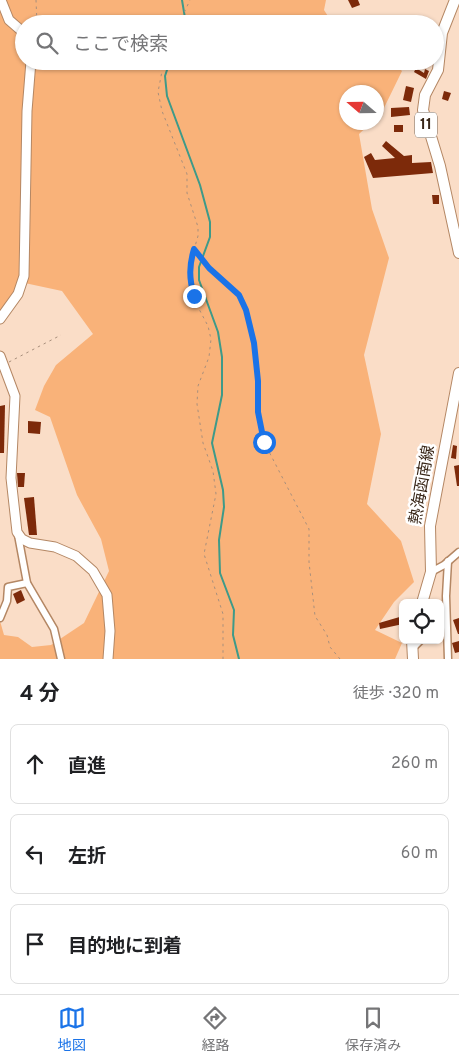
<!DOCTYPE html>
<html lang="ja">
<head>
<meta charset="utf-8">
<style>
	:root { --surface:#fff; --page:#f6f6f6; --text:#202124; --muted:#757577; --line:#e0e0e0; --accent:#1a73e8 }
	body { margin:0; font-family:Overpass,"Noto Sans JP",sans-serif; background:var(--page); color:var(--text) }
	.controls { position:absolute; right:15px; bottom:15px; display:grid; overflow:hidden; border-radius:8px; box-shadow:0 1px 4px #0004 }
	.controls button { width:45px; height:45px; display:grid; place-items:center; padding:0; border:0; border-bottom:1px solid var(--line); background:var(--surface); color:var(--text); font:25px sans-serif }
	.compass { position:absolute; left:339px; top:85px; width:45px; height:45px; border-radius:50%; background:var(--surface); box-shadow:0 1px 4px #0004; rotate:290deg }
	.stop { position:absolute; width:15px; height:15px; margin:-11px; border:4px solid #1a73e8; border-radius:50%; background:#fff }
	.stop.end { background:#1a73e8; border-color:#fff; box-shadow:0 1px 5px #0008 }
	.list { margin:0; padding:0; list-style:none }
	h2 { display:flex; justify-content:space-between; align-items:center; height:65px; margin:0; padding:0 20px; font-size:21px }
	h2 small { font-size:16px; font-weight:400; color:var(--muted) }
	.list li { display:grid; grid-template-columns:32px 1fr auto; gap:15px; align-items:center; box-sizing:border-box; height:80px; margin:0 10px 10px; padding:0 10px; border:1px solid var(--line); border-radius:8px }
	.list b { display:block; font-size:19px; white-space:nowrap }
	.list em { font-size:16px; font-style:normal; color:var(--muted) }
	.icon { flex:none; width:28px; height:28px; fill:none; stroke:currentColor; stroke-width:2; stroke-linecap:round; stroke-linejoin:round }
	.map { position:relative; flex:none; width:459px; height:659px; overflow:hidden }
	.search { position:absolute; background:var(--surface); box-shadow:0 1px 4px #0004; left:15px; right:15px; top:15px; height:55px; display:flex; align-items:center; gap:12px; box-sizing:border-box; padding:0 18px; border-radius:28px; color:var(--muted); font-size:19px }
	.sheet { height:335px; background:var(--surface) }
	nav { display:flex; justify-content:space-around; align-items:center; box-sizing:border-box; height:70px; border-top:1px solid var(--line); background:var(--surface); font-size:14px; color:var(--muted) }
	nav a { display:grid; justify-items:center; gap:2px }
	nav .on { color:var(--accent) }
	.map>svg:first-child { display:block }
	.green { fill:#f9b279 }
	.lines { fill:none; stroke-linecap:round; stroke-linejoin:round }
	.stream { stroke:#3e9a89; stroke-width:2 }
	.building { fill:#7d2a0a }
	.minor-casing { stroke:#b48764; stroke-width:9 }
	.tertiary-casing { stroke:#b48764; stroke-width:11 }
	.primary-casing { stroke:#b48764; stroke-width:12 }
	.path { stroke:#a88f7c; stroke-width:1; stroke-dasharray:2.5 4; stroke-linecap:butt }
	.minor { stroke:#fff; stroke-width:6 }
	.tertiary { stroke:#fff; stroke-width:9 }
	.primary { stroke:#fff; stroke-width:10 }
	.route { stroke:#1a73e8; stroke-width:6 }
	.labels { text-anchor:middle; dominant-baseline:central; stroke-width:5; stroke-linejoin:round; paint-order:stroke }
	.shield { fill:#fff; stroke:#74685d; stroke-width:1 }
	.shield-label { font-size:15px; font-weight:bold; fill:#392718 }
	.street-label { font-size:16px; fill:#392718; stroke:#fff }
</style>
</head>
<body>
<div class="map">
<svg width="459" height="659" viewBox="0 0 459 659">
	<rect width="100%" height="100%" fill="#faddc7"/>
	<polygon class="green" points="0,0 326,0 324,10 333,24 24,24 24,61 392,61 402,71 382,112 377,117 376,92 346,92 346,122 371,123 359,134 372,209 389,258 364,355 381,434 367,504 401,541 414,582 394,602 375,630 402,643 395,659 0,659 0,621 4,635 18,637 32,647 51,645 84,623 109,571 101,539 77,495 50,417 35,410 44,386 56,365 93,334 62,291 20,282 0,316"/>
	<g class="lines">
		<g class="stream">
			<polyline points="182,0 186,24"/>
			<polyline points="170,61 165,76 167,96 200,185 210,222 210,237 199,267 199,280 218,332 222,357 222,395 212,443 223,490 224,507 219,540 220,573 234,610 233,635 239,659"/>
		</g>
	</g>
	<g class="building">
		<polygon points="348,0 358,0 360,5 352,8"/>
		<polygon points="411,15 423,20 422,24 413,24 409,21"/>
		<polygon points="416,68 424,73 425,69 429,71 426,79 414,72"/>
		<polygon points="406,86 414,88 411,102 403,100"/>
		<polygon points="444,91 451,93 448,101 442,99"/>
		<polygon points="409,107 410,115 391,117 391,108"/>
		<rect x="394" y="125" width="9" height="7"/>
		<polygon points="386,141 404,156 412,155 412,163 431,162 433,173 373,178 364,157 371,153 375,160 395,158 382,146"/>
		<polygon points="432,195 439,195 439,204 433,204"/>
		<polygon points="5,405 4,453 0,453 0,406"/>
		<polygon points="28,421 41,422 40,434 28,433"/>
		<polygon points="453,445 457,446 456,459 451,458"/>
		<polygon points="459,465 459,486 457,486 454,466"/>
		<polygon points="17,473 25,473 24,487 18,487"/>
		<polygon points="34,497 37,535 29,535 24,498"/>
		<polygon points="21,590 25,600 17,604 13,594"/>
		<polygon points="403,616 403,624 380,629 379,623"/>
		<polygon points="459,618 459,634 458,634 453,620"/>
		<polygon points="459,641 459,652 455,653 452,643"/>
	</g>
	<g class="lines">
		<g class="minor-casing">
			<g id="minor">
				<polyline points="18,535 27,583 54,629 61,659"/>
				<polyline points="448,561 446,596 448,659"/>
				<polyline points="431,572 444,565 459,552"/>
				<polyline points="0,618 7,601 8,587 27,583"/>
				<polyline points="412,649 421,640"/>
			</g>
		</g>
		<g class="tertiary-casing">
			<g id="tertiary">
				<polyline points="1,0 9,20 24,33"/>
				<polyline points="0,319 18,294 24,276 27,111 31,61"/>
				<polyline points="0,356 15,396 11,478 17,532 22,539 30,543 55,547 76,556 93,571 107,595 110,631 108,659"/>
			</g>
		</g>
		<g class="primary-casing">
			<g id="primary">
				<polyline points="455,0 442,33 438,70 425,95 423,110 440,166 459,253"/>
				<polyline points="422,603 431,572 430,526 459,373"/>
				<polyline points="412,640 413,659"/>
			</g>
		</g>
		<g class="path">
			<polyline points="36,0 37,24"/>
			<polyline points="179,24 190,0"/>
			<polyline points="164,61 158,92 162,111 187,174 187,193 198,227 198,236 189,267 189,281 199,309 208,326 211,339 209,357 198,386 197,404 203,443 213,471 216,494 204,554 223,614 223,659"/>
			<polyline points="194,249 209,269 239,295 246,310 254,343 259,381 258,411 264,442 309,529 309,562 315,616 327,635 330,647 340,659"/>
			<polyline points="9,362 61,335"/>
		</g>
		<use href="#minor" class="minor"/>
		<use href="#tertiary" class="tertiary"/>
		<use href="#primary" class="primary"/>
	</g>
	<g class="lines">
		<path class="route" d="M 194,296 C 189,278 189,266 194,249 L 209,268 L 239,295 L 246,310 L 254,343 L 258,381 L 258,412 L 264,442"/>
	</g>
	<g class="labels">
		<rect class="shield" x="415" y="112.5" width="22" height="25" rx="4"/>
		<g class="shield-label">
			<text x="426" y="125">11</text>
		</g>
		<g class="street-label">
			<text transform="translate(423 485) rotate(-80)">熱海函南線</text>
		</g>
	</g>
</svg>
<div class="controls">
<button><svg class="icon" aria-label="locate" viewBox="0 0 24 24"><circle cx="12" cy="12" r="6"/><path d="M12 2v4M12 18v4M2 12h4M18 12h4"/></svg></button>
</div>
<svg class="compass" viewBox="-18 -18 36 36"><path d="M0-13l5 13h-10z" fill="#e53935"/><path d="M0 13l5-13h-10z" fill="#757577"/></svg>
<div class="stop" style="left:264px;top:442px"></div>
<div class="stop end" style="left:194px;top:296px"></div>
<div class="search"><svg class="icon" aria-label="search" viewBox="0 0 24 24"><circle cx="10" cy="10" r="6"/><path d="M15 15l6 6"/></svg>ここで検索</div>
</div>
<section class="sheet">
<h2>4 分<small>徒歩 · 320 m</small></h2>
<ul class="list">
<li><svg class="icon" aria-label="ahead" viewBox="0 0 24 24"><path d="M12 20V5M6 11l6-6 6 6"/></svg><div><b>直進</b></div><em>260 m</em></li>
<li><svg class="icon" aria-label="left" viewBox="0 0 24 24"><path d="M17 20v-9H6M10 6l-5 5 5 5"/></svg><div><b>左折</b></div><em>60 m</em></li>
<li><svg class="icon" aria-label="arrive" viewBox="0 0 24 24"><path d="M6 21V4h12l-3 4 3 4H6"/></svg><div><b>目的地に到着</b></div></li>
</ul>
</section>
<nav>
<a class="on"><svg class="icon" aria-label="map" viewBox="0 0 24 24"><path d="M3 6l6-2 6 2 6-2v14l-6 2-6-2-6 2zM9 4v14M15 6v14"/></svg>地図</a>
<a><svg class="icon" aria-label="directions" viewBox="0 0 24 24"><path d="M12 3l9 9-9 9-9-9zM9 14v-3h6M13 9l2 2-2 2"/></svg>経路</a>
<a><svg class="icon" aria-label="saved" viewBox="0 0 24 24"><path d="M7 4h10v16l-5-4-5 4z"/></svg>保存済み</a>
</nav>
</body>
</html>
